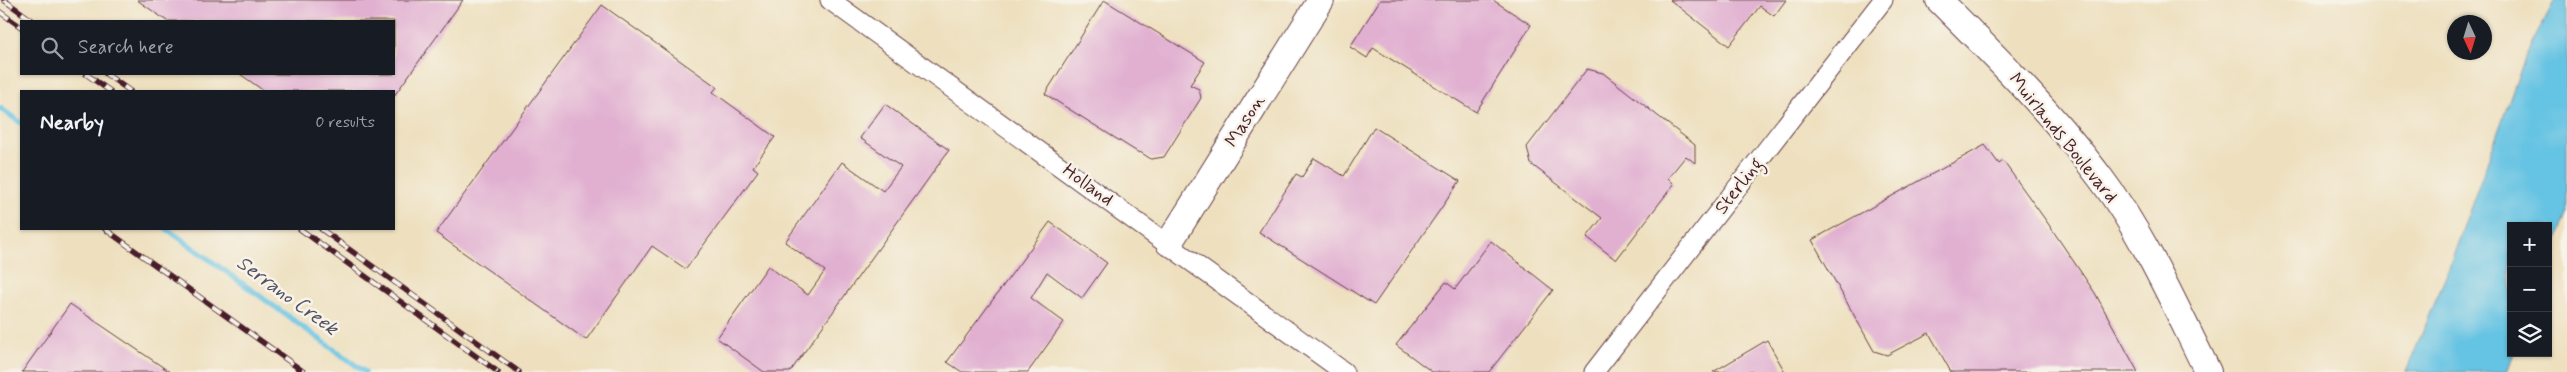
<!DOCTYPE html>
<html lang="en">
<head>
<meta charset="utf-8">
<style>
	:root { --surface:#171b24; --page:#242831; --text:#f1f3f6; --muted:#9ea1a6; --line:#363941 }
	body { margin:0; font-family:Mynerve,sans-serif; background:var(--page); color:var(--text) }
	.controls { position:absolute; right:15px; bottom:15px; display:grid; overflow:hidden; border-radius:0px; box-shadow:0 1px 4px #0004 }
	.controls button { width:45px; height:45px; display:grid; place-items:center; padding:0; border:0; border-bottom:1px solid var(--line); background:var(--surface); color:var(--text); font:25px sans-serif }
	.compass { position:absolute; left:2447px; top:15px; width:45px; height:45px; border-radius:50%; background:var(--surface); box-shadow:0 1px 4px #0004; rotate:176deg }
	.list { margin:0; padding:0; list-style:none }
	h2 { display:flex; justify-content:space-between; align-items:center; height:65px; margin:0; padding:0 20px; font-size:21px }
	h2 small { font-size:16px; font-weight:400; color:var(--muted) }
	.icon { flex:none; width:28px; height:28px; fill:none; stroke:currentColor; stroke-width:2; stroke-linecap:round; stroke-linejoin:round }
	.map { position:relative; flex:none; width:2567px; height:372px; overflow:hidden }
	.search { position:absolute; background:var(--surface); box-shadow:0 1px 4px #0004; left:20px; top:20px; width:375px; height:55px; display:flex; align-items:center; gap:12px; box-sizing:border-box; padding:0 18px; border-radius:0px; color:var(--muted); font-size:19px }
	.panel { position:absolute; background:var(--surface); box-shadow:0 1px 4px #0004; left:20px; top:90px; width:375px; height:140px; border-radius:0px }
	.map>svg:first-child { display:block }
	.water { fill:#65c3e3; stroke:#587187 }
	.lines { fill:none; stroke-linecap:round; stroke-linejoin:round }
	.stream { stroke:#65c3e3; stroke-width:5.5 }
	.building { fill:#e1b0d1 }
	.street-casing { stroke:#633c41; stroke-width:21 }
	.secondary-casing { stroke:#633c41; stroke-width:28 }
	.street { stroke:#fff; stroke-width:19 }
	.secondary { stroke:#fff; stroke-width:26 }
	.rail-casing { stroke:#4a1f2b; stroke-width:5.5 }
	.rail { stroke:#f7f3e8; stroke-width:4; stroke-dasharray:11; stroke-linecap:butt }
	.labels { text-anchor:middle; dominant-baseline:central; stroke-width:5; stroke-linejoin:round; paint-order:stroke }
	.street-label { font-size:19px; fill:#4a1f2b; stroke:#f7f3e8 }
	.water-label { font-size:20px; font-style:italic; fill:#525062; stroke:#f7f3e8 }
</style>
</head>
<body>
<div class="map">
<svg width="2567" height="372" viewBox="0 0 2567 372">
	<rect width="100%" height="100%" fill="#f7f3e8"/>
	<filter id="ink" filterUnits="userSpaceOnUse"><feTurbulence type="fractalNoise" baseFrequency=".02" numOctaves="2"/><feDisplacementMap in="SourceGraphic" scale="10" xChannelSelector="R" yChannelSelector="G"/><feConvolveMatrix kernelMatrix="1 2 1 2 8 2 1 2 1" color-interpolation-filters="sRGB"/></filter>
	<filter id="wash" filterUnits="userSpaceOnUse"><feTurbulence type="fractalNoise" baseFrequency=".0096" numOctaves="4" result="noise"/><feDisplacementMap in="SourceGraphic" scale="20" xChannelSelector="R" yChannelSelector="G"/><feGaussianBlur stdDeviation="1.12" result="paint"/><feColorMatrix in="noise" values="0 0 0 0 0 0 0 0 0 0 0 0 0 0 0 0 0 1.4 0 .05"/><feComposite in="paint" operator="in"/></filter>
	<g filter="url(#wash)">
		<rect width="100%" height="100%" fill="#eee0bf"/>
		<polygon class="water" points="2555,0 2567,0 2567,214 2548,266 2548,226 2511,226 2511,353 2514,353 2507,372 2406,372 2446,276 2525,57"/>
		<g class="lines">
			<g class="stream">
				<polyline points="0,108 21,123"/>
				<polyline points="167,229 365,372"/>
			</g>
		</g>
		<g id="blocks">
			<g class="building">
				<polygon points="137,0 463,0 394,96 394,91 264,91 240,74 394,74 394,21 167,21"/>
				<polygon points="1104,0 1205,62 1190,85 1199,89 1201,98 1164,157 1151,159 1140,152 1139,153 1045,94"/>
				<polygon points="1380,0 1493,0 1531,25 1476,112 1373,48 1367,58 1350,47"/>
				<polygon points="1670,0 1786,0 1774,16 1760,6 1729,46"/>
				<polygon points="602,5 717,87 713,92 775,137 753,167 758,171 686,269 652,246 586,340 436,233"/>
				<polygon points="1587,69 1603,73 1695,145 1695,163 1686,156 1668,178 1674,184 1616,260 1587,237 1602,218 1531,164 1527,147"/>
				<polygon points="885,104 949,150 790,372 764,372 717,338 768,266 808,295 825,271 785,242 842,162 883,191 901,167 860,138"/>
				<polygon points="1374,127 1460,181 1374,305 1259,232 1296,174 1302,177 1314,158 1344,176"/>
				<polygon points="1985,145 1999,164 2003,161 2047,222 2095,293 2138,372 1951,372 1929,333 1887,355 1874,351 1812,240"/>
				<polygon points="1050,222 1107,263 1082,298 1047,272 1031,298 1064,322 1028,372 962,372 947,362"/>
				<polygon points="1491,241 1553,290 1489,372 1432,372 1396,345 1446,282 1455,289"/>
				<polygon points="70,304 170,372 22,372"/>
				<polygon points="1767,340 1785,372 1713,372"/>
			</g>
		</g>
	</g>
	<g filter="url(#ink)">
		<use href="#blocks" fill-opacity="0" stroke="#633c41" stroke-width="1"/>
		<g class="lines">
			<g class="street-casing">
				<g id="street">
					<polyline points="830,0 1344,372"/>
					<polyline points="1594,372 1883,0"/>
				</g>
			</g>
			<g class="secondary-casing">
				<g id="secondary">
					<path d="M 1939,0 C 1996,57 2054,115 2102,180 C 2145,237 2176,308 2208,372"/>
					<polyline points="1169,243 1321,0"/>
				</g>
			</g>
			<use href="#street" class="street"/>
			<use href="#secondary" class="secondary"/>
			<g class="rail-casing">
				<g id="rail">
					<polyline points="4,0 33,21"/>
					<polyline points="0,12 21,27"/>
					<polyline points="86,74 110,91"/>
					<polyline points="106,74 130,91"/>
					<polyline points="105,229 304,372"/>
					<polyline points="300,229 498,372"/>
					<polyline points="321,229 519,372"/>
				</g>
			</g>
			<use href="#rail" class="rail"/>
		</g>
	</g>
	<g class="labels">
		<g class="street-label">
			<text transform="translate(1245 121) rotate(-58)">Mason</text>
			<text transform="translate(2063 138) rotate(51)">Muirlands Boulevard</text>
			<text transform="translate(1088 185) rotate(36)">Holland</text>
			<text transform="translate(1739 186) rotate(-52)">Sterling</text>
		</g>
		<g class="water-label">
			<text transform="translate(287 296) rotate(36)">Serrano Creek</text>
		</g>
	</g>
</svg>
<div class="controls">
<button>+</button>
<button>−</button>
<button><svg class="icon" aria-label="layers" viewBox="0 0 24 24"><path d="M12 4l9 5-9 5-9-5zM3 14l9 5 9-5"/></svg></button>
</div>
<svg class="compass" viewBox="-18 -18 36 36"><path d="M0-13l5 13h-10z" fill="#e53935"/><path d="M0 13l5-13h-10z" fill="#9ea1a6"/></svg>
<div class="search"><svg class="icon" aria-label="search" viewBox="0 0 24 24"><circle cx="10" cy="10" r="6"/><path d="M15 15l6 6"/></svg>Search here</div>
<section class="panel">
<h2>Nearby<small>0 results</small></h2>
<ul class="list">
</ul>
</section>
</div>
</body>
</html>
